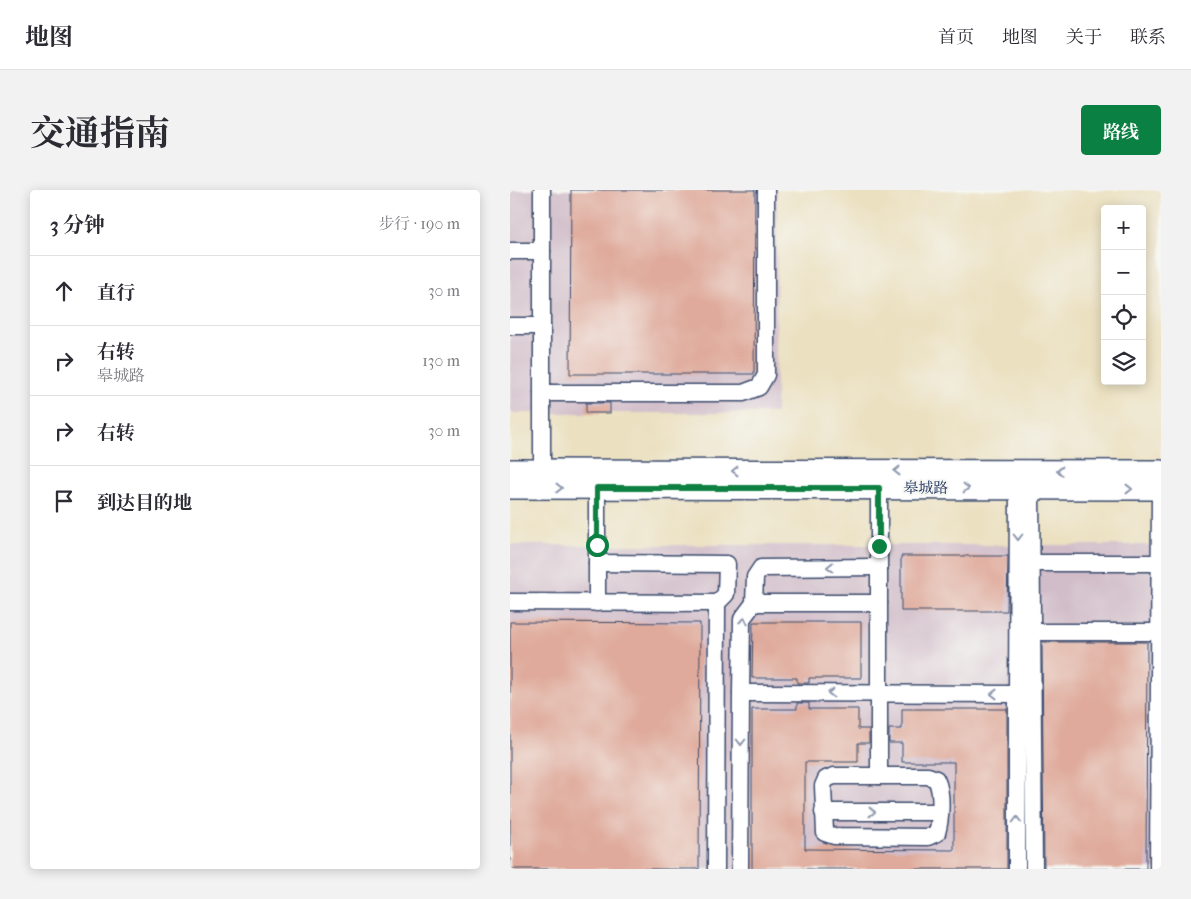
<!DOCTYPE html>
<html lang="zh">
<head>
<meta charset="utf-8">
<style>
	:root { --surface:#fff; --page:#f2f2f3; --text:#2b2b33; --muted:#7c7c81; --line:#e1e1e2; --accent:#0b8043 }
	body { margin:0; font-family:"IM FELL French Canon","Noto Serif SC",serif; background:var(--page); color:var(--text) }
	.controls { position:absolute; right:15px; top:15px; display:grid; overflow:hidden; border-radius:5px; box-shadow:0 2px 12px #0003 }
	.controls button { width:45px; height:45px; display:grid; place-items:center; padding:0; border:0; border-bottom:1px solid var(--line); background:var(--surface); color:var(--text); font:25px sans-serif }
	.stop { position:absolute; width:15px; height:15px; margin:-11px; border:4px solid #0b8043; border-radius:50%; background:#fff }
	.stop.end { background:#0b8043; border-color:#fff; box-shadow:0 1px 5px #0008 }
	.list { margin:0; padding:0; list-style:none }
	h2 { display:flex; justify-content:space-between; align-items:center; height:65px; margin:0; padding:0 20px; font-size:21px }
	h2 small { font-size:16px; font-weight:400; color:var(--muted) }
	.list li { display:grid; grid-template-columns:32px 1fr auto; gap:15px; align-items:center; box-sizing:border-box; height:70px; padding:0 20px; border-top:1px solid var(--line) }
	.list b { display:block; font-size:19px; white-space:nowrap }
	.list p { margin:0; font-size:16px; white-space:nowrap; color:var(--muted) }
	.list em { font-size:16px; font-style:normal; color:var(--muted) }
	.icon { flex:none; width:28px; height:28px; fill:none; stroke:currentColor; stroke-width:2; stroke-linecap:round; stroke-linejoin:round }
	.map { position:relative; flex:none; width:651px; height:679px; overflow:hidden; border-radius:5px }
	header { display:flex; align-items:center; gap:30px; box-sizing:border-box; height:70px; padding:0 25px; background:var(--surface); border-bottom:1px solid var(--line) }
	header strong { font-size:24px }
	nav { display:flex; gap:28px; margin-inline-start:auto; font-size:18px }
	.intro { display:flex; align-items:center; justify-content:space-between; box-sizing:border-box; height:120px; padding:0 30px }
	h1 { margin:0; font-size:35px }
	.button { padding:12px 22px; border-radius:5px; background:var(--accent); color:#fff; font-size:18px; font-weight:700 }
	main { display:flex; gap:30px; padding:0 30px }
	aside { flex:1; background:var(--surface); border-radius:5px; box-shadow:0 2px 12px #0003 }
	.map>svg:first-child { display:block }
	.industrial { fill:#d1bdc9 }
	.building { fill:#dfaa9b }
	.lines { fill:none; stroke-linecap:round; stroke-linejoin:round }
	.minor-casing { stroke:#3a4a6d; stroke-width:19 }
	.major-casing { stroke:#3a4a6d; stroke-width:24 }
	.minor { stroke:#fff; stroke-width:16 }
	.major { stroke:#fff; stroke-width:21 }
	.oneway { stroke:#8d97ae }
	.route { stroke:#0b8043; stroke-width:6 }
	.labels { text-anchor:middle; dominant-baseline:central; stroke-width:4; stroke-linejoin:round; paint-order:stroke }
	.street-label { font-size:15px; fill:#1b2f5e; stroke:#f6f6f2 }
</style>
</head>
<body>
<header>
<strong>地图</strong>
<nav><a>首页</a><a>地图</a><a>关于</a><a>联系</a></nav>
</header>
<div class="intro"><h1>交通指南</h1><a class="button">路线</a></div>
<main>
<aside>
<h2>3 分钟<small>步行 · 190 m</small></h2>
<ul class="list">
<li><svg class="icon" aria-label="ahead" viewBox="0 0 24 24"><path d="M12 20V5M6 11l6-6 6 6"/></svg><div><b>直行</b></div><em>30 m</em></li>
<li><svg class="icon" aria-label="right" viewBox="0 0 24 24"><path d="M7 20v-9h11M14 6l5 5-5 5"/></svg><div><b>右转</b><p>皋城路</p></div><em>130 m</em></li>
<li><svg class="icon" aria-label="right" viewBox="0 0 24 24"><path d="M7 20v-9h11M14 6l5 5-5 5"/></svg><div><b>右转</b></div><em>30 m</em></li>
<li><svg class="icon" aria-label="arrive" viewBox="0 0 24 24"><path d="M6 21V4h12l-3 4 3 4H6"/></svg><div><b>到达目的地</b></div></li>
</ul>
</aside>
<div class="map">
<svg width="651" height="679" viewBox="0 0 651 679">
	<rect width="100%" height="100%" fill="#f6f6f2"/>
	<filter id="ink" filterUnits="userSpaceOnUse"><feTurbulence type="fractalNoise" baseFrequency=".02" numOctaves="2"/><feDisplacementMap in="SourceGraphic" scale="10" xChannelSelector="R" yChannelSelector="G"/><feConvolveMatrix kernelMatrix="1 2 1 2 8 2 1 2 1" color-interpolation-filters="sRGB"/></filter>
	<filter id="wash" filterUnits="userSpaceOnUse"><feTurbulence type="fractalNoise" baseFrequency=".0096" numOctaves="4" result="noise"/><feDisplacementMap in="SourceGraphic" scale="20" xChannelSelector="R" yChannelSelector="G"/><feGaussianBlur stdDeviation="1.12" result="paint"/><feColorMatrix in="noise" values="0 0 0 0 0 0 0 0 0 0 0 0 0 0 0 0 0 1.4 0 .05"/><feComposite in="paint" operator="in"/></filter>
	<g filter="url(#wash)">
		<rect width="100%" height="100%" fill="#ebe0c0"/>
		<g class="industrial">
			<polygon points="0,0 267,0 266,223 0,223"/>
			<rect x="0" y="355" width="651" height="324"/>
		</g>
		<g id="blocks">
			<g class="building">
				<polygon points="61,0 245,0 244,184 60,184"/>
				<rect x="76" y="213" width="24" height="10"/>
				<polygon points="391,366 498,366 497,421 391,421"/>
				<polygon points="0,432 190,433 189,679 0,679"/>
				<polygon points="243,432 351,432 351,488 299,488 299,493 287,493 287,488 242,488"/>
				<polygon points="532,452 637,452 636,679 534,679"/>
				<polygon points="287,513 299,513 299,519 348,519 348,539 359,539 359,553 348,553 348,572 295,572 295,659 444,660 444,572 392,572 392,553 379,553 379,539 392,539 392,519 497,519 497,679 242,679 242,519 287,519"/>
			</g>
		</g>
	</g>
	<g filter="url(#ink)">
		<use href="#blocks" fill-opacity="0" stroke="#3a4a6d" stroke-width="1"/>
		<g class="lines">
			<g class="minor-casing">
				<g id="minor">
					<polyline points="32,0 32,280"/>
					<polyline points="0,61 32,61"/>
					<polyline points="0,136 32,136"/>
					<polyline points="32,203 233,203 249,197 256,185 256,0"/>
					<polyline points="87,298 87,413"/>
					<polyline points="369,298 369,586"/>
					<polyline points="521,299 524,679"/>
					<polyline points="522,373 651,373"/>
					<polyline points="369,377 251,378 245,387 244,413 369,413"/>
					<polyline points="0,412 207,413 216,404 217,374 87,373"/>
					<polyline points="244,413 232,429 231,503 507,504 508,299"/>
					<polyline points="522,442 651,442"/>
					<path d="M 324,586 L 418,586 L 426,589 C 433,603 431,628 427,643 L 418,647 L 324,646 L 315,643 L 313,596 L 316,589 Z"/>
					<polyline points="313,622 429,622"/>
					<polyline points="206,679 207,413"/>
					<polyline points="230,679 231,503"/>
					<polyline points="507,679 507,504"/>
					<polyline points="648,679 650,299"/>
				</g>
			</g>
			<g class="major-casing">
				<g id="major">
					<polyline points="0,280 651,281"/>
					<polyline points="0,298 651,299"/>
				</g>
			</g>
			<use href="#minor" class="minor"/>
			<use href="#major" class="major"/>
		</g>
		<defs><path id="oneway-chevron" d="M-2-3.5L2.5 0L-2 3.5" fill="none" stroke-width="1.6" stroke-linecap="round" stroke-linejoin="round" transform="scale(1.25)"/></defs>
		<g class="oneway">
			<use href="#oneway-chevron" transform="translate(225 281) rotate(-180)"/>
			<use href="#oneway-chevron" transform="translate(387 281) rotate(-180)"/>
			<use href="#oneway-chevron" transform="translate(550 281) rotate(-180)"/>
			<use href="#oneway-chevron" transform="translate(49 298)"/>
			<use href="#oneway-chevron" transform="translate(456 298)"/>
			<use href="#oneway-chevron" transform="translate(619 299)"/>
			<use href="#oneway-chevron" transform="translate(508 347) rotate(90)"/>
			<use href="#oneway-chevron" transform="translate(320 377) rotate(-180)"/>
			<use href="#oneway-chevron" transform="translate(234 431) rotate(-77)"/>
			<use href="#oneway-chevron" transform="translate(321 503) rotate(-180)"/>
			<use href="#oneway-chevron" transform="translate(484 504) rotate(-180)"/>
			<use href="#oneway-chevron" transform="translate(231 552) rotate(90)"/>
			<use href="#oneway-chevron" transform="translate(362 622)"/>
			<use href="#oneway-chevron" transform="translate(507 630) rotate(-90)"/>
		</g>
	</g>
	<g class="lines" filter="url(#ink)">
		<polyline class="route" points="87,355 87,298 369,298 369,356"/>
	</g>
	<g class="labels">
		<g class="street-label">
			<text x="416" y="298">皋城路</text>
		</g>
	</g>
</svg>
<div class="controls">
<button>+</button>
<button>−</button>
<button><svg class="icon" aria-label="locate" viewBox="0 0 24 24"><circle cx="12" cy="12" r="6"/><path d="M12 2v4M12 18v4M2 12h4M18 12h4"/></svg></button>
<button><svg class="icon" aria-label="layers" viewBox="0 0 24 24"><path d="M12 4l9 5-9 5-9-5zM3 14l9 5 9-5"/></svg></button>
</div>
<div class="stop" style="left:87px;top:355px"></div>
<div class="stop end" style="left:369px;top:356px"></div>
</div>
</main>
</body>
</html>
